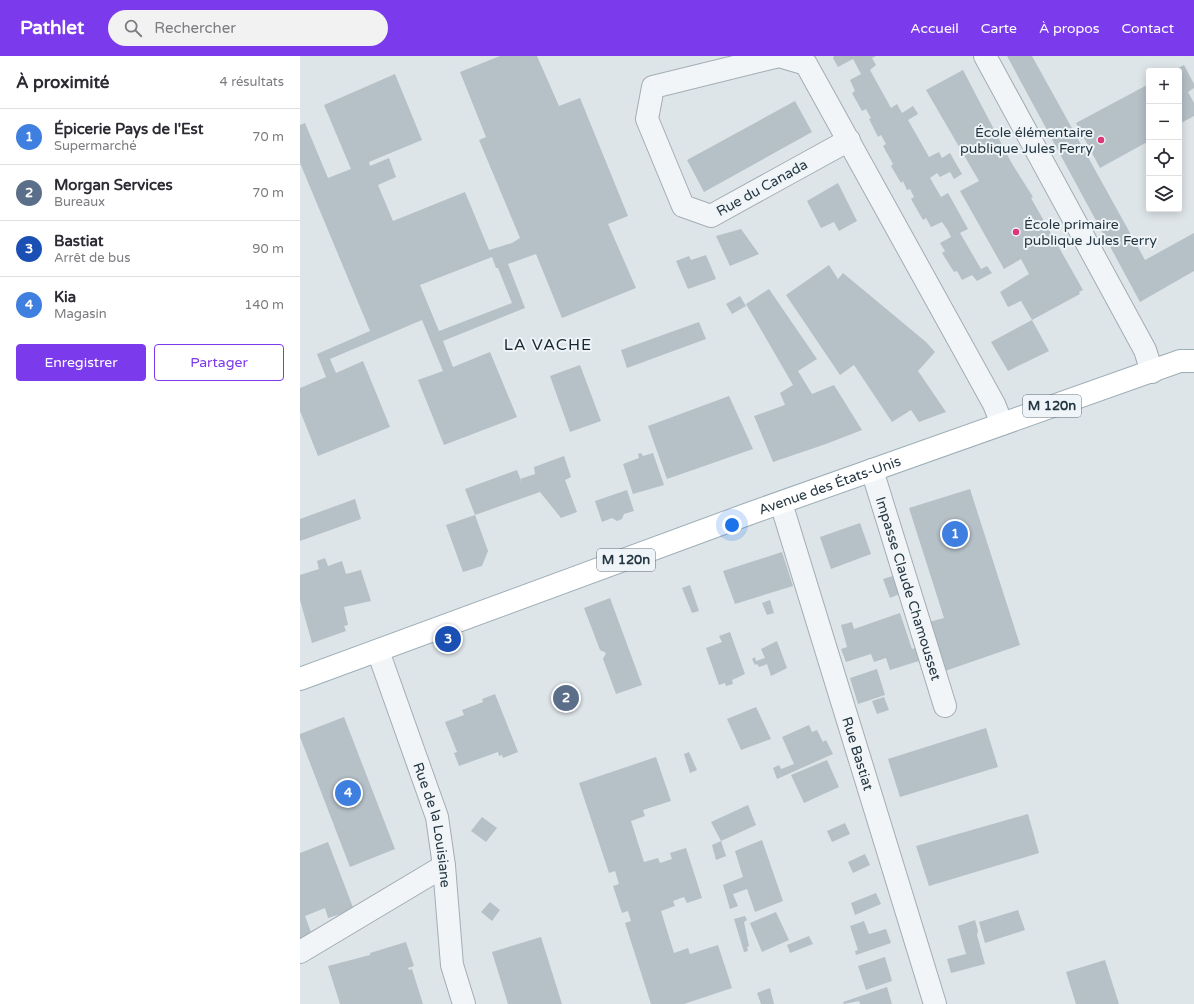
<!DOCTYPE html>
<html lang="fr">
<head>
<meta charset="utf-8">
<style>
	:root { --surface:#fff; --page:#f2f2f3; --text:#2b2b33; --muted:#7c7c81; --line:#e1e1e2; --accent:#7c3aed }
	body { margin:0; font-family:"Varela Round",sans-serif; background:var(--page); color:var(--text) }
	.controls { position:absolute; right:12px; top:12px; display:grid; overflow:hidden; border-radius:4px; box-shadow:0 2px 10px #0003 }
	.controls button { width:36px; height:36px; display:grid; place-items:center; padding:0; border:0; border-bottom:1px solid var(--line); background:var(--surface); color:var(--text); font:20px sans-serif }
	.you { position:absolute; left:432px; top:469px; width:14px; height:14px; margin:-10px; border:3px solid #fff; border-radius:50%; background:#1a73e8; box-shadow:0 0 0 6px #1a73e833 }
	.badge { display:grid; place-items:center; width:26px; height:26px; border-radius:50%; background:var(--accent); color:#fff; font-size:13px; font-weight:700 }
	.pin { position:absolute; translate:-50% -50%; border:2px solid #fff; box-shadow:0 1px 4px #0006 }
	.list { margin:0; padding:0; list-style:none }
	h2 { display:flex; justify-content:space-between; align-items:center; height:52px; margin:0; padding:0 16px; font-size:17px }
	h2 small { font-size:13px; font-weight:400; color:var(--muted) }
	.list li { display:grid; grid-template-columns:26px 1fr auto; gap:12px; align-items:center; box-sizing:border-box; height:56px; padding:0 16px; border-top:1px solid var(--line) }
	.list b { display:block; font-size:15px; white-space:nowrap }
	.list p { margin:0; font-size:13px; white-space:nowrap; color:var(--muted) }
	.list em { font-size:13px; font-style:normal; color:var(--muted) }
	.actions { display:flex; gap:8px; padding:12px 16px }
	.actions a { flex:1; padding:9px 0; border:1px solid var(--accent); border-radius:4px; text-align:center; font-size:14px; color:var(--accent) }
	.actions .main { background:var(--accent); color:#fff }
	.icon { flex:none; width:22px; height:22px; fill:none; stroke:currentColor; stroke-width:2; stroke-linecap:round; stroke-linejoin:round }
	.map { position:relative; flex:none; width:894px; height:948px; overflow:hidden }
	header { display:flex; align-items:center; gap:24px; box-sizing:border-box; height:56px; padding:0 20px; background:var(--accent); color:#fff }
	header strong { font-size:19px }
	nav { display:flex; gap:22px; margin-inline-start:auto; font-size:14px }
	.search { width:280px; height:36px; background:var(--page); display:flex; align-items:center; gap:10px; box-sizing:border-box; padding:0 14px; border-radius:22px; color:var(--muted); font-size:15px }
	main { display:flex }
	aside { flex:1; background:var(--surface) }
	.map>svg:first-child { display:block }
	.building { fill:#b5c0c7; fill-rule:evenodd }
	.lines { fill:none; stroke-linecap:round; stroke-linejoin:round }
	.street-casing { stroke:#a3adb4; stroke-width:24 }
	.primary-casing { stroke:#9cadb6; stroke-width:24 }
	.street { stroke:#f1f5f7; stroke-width:22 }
	.primary { stroke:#fff; stroke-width:22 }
	.poi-dot { fill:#dc3579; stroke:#eef4f7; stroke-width:1.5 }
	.labels { text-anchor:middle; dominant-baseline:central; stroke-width:4; stroke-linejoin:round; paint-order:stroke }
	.shield { fill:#eef4f7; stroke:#617078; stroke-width:1 }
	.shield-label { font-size:13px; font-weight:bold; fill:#253742 }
	.poi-label { font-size:14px; fill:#253742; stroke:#eef4f7; text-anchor:end }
	.street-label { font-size:14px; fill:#253742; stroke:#eef4f7 }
	.quarter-label { font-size:16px; letter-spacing:1px; fill:#182832; stroke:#eef4f7 }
</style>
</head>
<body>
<header>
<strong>Pathlet</strong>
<div class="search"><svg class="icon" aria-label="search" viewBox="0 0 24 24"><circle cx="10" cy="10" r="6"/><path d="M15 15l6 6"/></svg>Rechercher</div>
<nav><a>Accueil</a><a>Carte</a><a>À propos</a><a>Contact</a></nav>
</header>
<main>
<aside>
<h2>À proximité<small>4 résultats</small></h2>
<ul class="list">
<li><span class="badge" style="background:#3f7fe0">1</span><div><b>Épicerie Pays de l'Est</b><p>Supermarché</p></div><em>70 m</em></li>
<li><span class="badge" style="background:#5c6f8a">2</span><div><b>Morgan Services</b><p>Bureaux</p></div><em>70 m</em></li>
<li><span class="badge" style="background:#1a4fb4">3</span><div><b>Bastiat</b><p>Arrêt de bus</p></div><em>90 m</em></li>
<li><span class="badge" style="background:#3f7fe0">4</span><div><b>Kia</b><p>Magasin</p></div><em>140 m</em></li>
</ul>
<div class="actions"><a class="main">Enregistrer</a><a>Partager</a></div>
</aside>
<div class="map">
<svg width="894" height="948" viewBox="0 0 894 948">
	<rect width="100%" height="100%" fill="#dee5e9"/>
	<g class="building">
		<path d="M 200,0 L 237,0 L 259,50 L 280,42 L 328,160 L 308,168 L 336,232 L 262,262 L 236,198 L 208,208 L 225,252 L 143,285 L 153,311 L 190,296 L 217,361 L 144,389 L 118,324 L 143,315 L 122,264 L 30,303 L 36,317 L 63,305 L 90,371 L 18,400 L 0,355 L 0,332 L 26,321 L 17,298 L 70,275 L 0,107 L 0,69 L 5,67 L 28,122 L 51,113 L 24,49 L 95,18 L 122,84 L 69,106 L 70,110 L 89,102 L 96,121 L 78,129 L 93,165 L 165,136 L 189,194 L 212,187 L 220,182 L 179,84 L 186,81 L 160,16 ZM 192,201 L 196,212 L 198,212 L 212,247 L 139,275 L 120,229 Z"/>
		<polygon points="534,0 576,0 572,2 576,9 570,14 591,52 597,48 602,57 613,50 618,58 608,64 629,101 639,96 642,102 650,97 662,118 654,123 650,116 640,121 637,117 630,122 641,141 648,137 668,173 660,177 681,213 687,210 692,217 677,225 672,219 662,224 657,215 654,216 642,197 645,195 640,187 651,181 647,173 642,166 631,171 626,162 623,164 611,143 614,141 610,133 607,134 603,125 601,127 591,110 593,108 583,90 586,88 581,79 578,81 569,63 571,62 566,53 562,55 552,37 555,35 550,24 561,18 553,3 538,11 533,2"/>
		<polygon points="707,0 732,0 845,204 894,177 894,215 840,246"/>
		<polygon points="884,9 894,28 894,32 888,36 894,47 894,60 879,68 879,15 872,15"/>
		<polygon points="663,14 711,106 733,141 731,142 783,234 779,236 780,238 732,264 749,295 708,315 691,286 732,264 721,245 708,251 700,236 729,218 721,203 704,213 660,135 679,125 626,34"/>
		<polygon points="849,28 849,85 800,112 776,67"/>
		<polygon points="495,45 512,76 404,136 387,104"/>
		<polygon points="538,127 557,165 539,175 534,166 521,172 507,145"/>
		<polygon points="441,173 459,198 430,210 416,180"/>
		<polygon points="406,199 416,223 388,233 376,205 389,200 391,204"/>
		<polygon points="529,209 538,223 543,217 626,286 635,296 618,315 646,356 619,366 611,354 592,366 554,309 540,319 486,239"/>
		<polygon points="469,233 517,303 498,315 512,338 534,329 562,374 526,388 473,406 454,360 485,349 480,337 493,329 446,248"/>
		<polygon points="440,240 446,250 432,258 426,248"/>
		<polygon points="399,266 406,283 327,312 321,294"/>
		<polygon points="280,309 301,365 270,376 250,320"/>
		<polygon points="429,340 453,393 367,423 348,370"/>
		<polygon points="341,397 343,400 353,397 364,429 333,438 323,408 339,402 338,398"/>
		<polygon points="264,400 271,421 265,424 277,456 261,462 240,436 175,459 165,433 217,414 223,430 220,423 235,418 234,411"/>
		<polygon points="670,433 720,589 645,615 629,566 644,562 609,452"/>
		<polygon points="327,434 334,455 324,458 322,463 317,465 312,462 302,466 295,445"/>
		<polygon points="55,443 61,463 0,485 0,463"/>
		<polygon points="175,459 188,495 182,510 163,516 146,469"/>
		<polygon points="560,467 571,498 531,513 520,481"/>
		<polygon points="482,496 493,530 435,548 423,515"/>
		<polygon points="25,502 28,510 42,505 46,518 61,514 71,545 44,551 48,569 44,570 46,575 12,587 0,544 0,519 19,513 17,505"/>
		<polygon points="596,519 602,537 590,542 583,523"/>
		<polygon points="390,529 399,555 392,557 382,532"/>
		<polygon points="310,542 342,629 316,638 303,603 306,597 300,594 284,552"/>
		<polygon points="470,544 474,557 467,559 462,547"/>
		<polygon points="600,557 612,593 621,590 625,603 590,614 586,602 574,606 571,598 546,606 541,593 547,591 541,569 552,566 554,573"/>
		<polygon points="430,576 445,618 432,624 433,628 426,630 425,627 419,629 406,592 422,586 419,580"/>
		<polygon points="477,585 487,612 471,620 467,608 459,611 457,608 455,609 452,603 455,601 456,605 465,602 461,593"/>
		<polygon points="577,613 585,639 558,648 550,622"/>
		<polygon points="195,638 218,696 203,702 202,699 199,700 198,696 159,710 154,697 157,696 145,666 164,659 162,654 183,646 182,643"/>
		<polygon points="584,641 589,654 577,658 572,645"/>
		<polygon points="456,651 471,683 441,694 427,663"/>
		<polygon points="44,661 95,793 50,811 0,681 0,678"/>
		<polygon points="509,669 512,676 517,674 523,686 526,684 533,698 477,723 473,712 479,709 481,713 494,708 482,681"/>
		<polygon points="686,672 698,711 600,741 588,703"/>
		<polygon points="389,696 397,714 390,717 384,698"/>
		<polygon points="356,701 371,745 343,754 345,760 331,765 344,806 358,802 360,807 372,803 370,797 386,792 402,842 387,847 384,841 373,845 375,850 361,855 374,897 388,892 390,898 418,889 432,932 384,948 351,948 325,867 331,865 328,855 322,857 313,830 319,828 315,815 309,817 279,727"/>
		<polygon points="527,704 539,731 504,747 491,719"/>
		<polygon points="448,749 456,769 421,785 411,766"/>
		<polygon points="728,758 739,797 629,830 616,790"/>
		<polygon points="182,761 197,772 186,786 171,775"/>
		<polygon points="545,767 550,778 532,786 527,775"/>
		<polygon points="462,784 483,845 455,856 447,833 433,838 438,850 430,853 423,829 443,821 435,795"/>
		<polygon points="421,785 426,800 416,804 412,789"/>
		<polygon points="28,786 54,854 28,862 25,852 5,860 12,879 0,887 0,797"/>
		<polygon points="565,798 570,809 553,817 548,806"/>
		<polygon points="576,837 581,848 555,859 551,847"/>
		<polygon points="190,846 200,854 192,865 181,856"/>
		<polygon points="718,854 725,874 685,887 679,866"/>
		<polygon points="476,856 489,884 462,896 450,867"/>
		<polygon points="445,860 447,864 444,866 449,890 447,891 448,895 444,896 434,863"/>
		<polygon points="675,864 678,875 677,879 685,908 651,917 647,903 666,898 658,870"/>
		<polygon points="564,865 569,878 586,873 591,887 556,899 555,895 558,894 550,870"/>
		<polygon points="509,880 513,888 490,897 487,889"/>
		<polygon points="241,881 262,948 208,948 192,896"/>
		<polygon points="106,886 114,910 108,912 109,914 112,913 123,948 40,948 28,910 70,899 70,897"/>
		<polygon points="585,901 592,925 566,934 558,910"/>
		<polygon points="805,904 819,948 776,948 766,916"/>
		<polygon points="587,931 592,948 560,948 559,945 544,948 543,946"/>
		<polygon points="470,932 474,948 461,948 457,937"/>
	</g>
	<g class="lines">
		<g class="street-casing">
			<g id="street">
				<polyline points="685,0 845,294 852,316"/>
				<polyline points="549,84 411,160 383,150 347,63 353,31 479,0 506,8 694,348 702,368"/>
				<path id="s1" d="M 572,414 L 645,650"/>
				<path id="s2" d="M 481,447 L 635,948"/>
				<path id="s3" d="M 78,595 L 137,761 L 144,810 L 152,909 L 164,948"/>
				<polyline points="0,896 144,810"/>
			</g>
		</g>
		<g class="primary-casing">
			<g id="primary">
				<path id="s4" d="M 0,623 L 451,457 L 880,305 L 894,305"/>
			</g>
		</g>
		<use href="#street" class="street"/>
		<use href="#primary" class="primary"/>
	</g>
	<g class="poi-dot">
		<circle cx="801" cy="84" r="4"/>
		<circle cx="716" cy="176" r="4"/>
	</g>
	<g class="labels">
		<g class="shield">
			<rect x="723" y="339" width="58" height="22" rx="3"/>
			<rect x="297" y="493" width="58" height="22" rx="3"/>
		</g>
		<g class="shield-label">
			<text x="752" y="350">M 120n</text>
			<text x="326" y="504">M 120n</text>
		</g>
		<g class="poi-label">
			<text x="793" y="76">École élémentaire<tspan x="793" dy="16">publique Jules Ferry</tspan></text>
			<text x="724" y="168" text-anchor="start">École primaire<tspan x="724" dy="16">publique Jules Ferry</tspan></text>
		</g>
		<g class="street-label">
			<text transform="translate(462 132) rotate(-29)">Rue du Canada</text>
			<text stroke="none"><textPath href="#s4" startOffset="564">Avenue des États-Unis</textPath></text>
			<text stroke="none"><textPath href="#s1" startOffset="124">Impasse Claude Chamousset</textPath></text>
			<text stroke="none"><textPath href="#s2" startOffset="262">Rue Bastiat</textPath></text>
			<text stroke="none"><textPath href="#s3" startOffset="183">Rue de la Louisiane</textPath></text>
		</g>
		<g class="quarter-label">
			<text x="248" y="289">LA VACHE</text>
		</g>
	</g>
</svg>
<div class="controls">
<button>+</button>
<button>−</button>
<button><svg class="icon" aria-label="locate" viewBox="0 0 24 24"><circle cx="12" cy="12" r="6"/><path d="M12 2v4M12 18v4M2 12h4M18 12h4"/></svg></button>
<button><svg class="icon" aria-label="layers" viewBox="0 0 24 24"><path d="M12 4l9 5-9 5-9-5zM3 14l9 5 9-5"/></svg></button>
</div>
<div class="you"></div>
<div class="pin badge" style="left:655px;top:478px;background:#3f7fe0">1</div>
<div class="pin badge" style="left:266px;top:642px;background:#5c6f8a">2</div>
<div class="pin badge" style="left:148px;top:583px;background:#1a4fb4">3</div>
<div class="pin badge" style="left:48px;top:737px;background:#3f7fe0">4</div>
</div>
</main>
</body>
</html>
